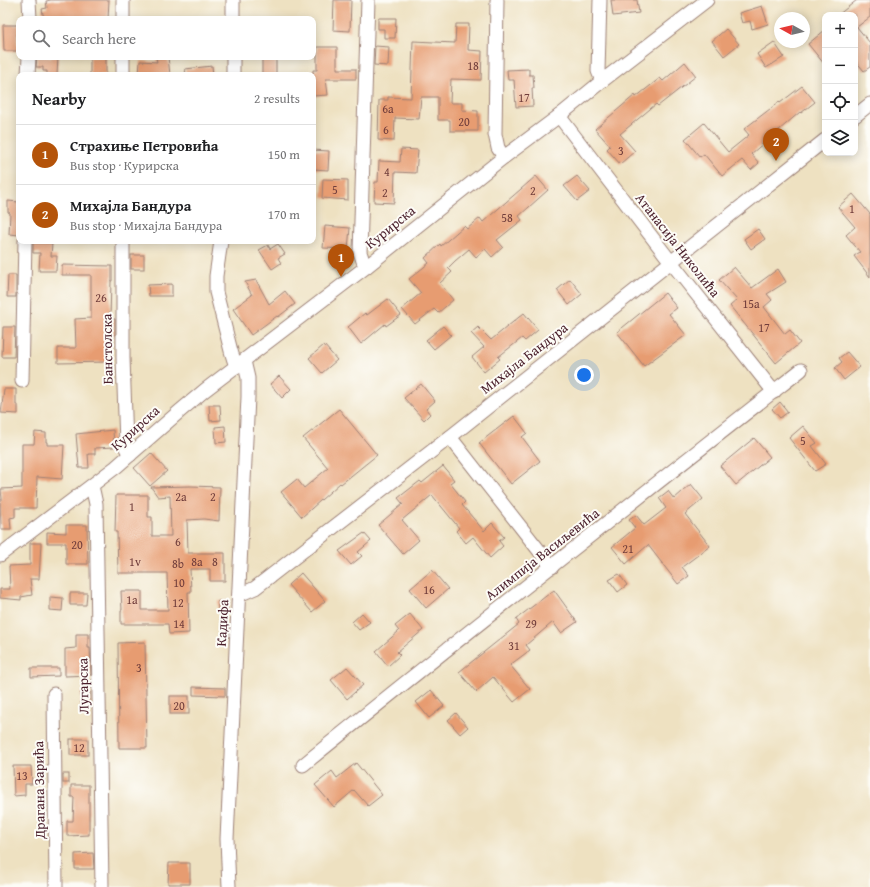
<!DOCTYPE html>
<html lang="en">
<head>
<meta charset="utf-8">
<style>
	:root { --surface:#fff; --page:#f2f2f2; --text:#202124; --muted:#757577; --line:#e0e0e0; --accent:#b45309 }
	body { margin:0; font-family:"Gentium Book Plus",serif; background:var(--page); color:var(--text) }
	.controls { position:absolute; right:12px; top:12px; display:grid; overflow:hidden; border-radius:8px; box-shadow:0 2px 10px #0003 }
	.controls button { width:36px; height:36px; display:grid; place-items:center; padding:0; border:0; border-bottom:1px solid var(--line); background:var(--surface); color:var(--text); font:20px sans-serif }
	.compass { position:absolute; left:774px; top:12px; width:36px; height:36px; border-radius:50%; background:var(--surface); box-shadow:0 2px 10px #0003; rotate:278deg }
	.you { position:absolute; left:584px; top:375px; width:14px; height:14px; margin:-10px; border:3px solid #fff; border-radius:50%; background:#1a73e8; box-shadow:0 0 0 6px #1a73e833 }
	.badge { display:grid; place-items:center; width:26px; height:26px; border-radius:50%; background:var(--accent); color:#fff; font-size:13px; font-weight:700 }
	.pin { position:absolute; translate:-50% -33px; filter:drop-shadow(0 1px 2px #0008) }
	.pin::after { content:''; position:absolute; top:21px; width:14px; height:12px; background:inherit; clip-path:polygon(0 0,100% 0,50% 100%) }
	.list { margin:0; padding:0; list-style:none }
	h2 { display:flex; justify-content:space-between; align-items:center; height:52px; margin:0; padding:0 16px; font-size:17px }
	h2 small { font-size:13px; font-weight:400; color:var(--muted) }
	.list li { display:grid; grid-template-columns:26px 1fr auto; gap:12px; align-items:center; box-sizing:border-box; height:60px; padding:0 16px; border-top:1px solid var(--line) }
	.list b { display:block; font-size:15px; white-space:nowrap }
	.list p { margin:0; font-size:13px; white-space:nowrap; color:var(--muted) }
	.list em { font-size:13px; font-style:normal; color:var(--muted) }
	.icon { flex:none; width:22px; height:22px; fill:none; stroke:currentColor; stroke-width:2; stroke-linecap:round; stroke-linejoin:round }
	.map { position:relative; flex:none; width:870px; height:887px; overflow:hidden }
	.search { position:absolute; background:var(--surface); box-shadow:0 2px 10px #0003; left:16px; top:16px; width:300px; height:44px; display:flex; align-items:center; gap:10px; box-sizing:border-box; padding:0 14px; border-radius:8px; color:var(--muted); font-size:15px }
	.panel { position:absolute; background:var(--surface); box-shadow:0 2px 10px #0003; left:16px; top:72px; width:300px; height:172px; border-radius:8px }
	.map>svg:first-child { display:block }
	.building { fill:#e79c71 }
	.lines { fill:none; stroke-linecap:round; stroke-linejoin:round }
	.minor-casing { stroke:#9c8076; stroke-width:15 }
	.minor { stroke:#fff; stroke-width:13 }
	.labels { text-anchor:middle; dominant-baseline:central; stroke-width:4; stroke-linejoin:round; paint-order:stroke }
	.number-label { font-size:12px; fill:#713e3c }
	.street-label { font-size:14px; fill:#4a1f2b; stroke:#fdfcf7 }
</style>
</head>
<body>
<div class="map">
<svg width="870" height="887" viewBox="0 0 870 887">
	<rect width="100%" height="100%" fill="#fdfcf7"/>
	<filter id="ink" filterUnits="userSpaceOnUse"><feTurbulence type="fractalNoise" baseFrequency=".025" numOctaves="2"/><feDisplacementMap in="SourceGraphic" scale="8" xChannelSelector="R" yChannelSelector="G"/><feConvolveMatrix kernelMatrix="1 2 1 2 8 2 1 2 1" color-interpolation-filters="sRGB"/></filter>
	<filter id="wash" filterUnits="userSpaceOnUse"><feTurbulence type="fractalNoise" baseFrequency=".012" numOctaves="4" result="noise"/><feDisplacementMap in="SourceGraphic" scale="16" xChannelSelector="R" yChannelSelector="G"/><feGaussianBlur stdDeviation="0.9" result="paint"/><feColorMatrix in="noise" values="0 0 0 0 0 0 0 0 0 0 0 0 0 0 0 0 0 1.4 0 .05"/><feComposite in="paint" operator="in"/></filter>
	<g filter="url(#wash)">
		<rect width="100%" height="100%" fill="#eee1c1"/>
		<g id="blocks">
			<g class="building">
				<polygon points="51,0 109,0 108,19 44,19 42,9 47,8 46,1"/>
				<polygon points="334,0 351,0 350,31 333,30"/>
				<polygon points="611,0 637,0 639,13 613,16"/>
				<polygon points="857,0 870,0 870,17 857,27 870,43 870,67 864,71 855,60 855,15 838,15"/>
				<polygon points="762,6 768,24 752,29 750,21 742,23 739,13"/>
				<polygon points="378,18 396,18 395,38 384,38 384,29 378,29"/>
				<polygon points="456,24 469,24 468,50 482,51 481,80 451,79 450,103 462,103 462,110 478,111 478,131 450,131 450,120 438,120 438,97 421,97 419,119 395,118 394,141 378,140 379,100 388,100 388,97 411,98 413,41 455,43"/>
				<polygon points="3,25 19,25 19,34 17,34 18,51 4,51"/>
				<polygon points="726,29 739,44 724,56 712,41"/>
				<polygon points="825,30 825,65 808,44"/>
				<polygon points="774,42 784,57 766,68 757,54"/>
				<polygon points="375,46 389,47 388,66 374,65"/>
				<polygon points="317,47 337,47 337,69 356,69 356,79 326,79 328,95 313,96 313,70 317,70"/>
				<polygon points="37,57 58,57 57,75 47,75 47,71 43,71 43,67 36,67"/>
				<rect x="90" y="57" width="16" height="18"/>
				<polygon points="168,57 170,75 139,75 140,61 157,62 156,58"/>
				<rect x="262" y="57" width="14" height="18"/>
				<polygon points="685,62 696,76 658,106 656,104 620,134 635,151 620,164 607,149 610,146 595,129 635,95 636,97 660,78 663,81"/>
				<polygon points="212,66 213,75 186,75 185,69"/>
				<polygon points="529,69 529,75 533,75 534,88 532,88 533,106 516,107 514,80 508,80 507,70"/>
				<polygon points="802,86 815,102 801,113 800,112 751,154 759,163 751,170 742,160 722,176 704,154 700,157 685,139 704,123 728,152 749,135 744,129 779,102 780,103"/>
				<polygon points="401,149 418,150 416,173 395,172 394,203 374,202 375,182 378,182 379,161 400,162"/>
				<polygon points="313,150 329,151 328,170 313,169"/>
				<polygon points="536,176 548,190 519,216 522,220 497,240 503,247 492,257 485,249 476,257 469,249 455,261 448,268 452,272 440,283 453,300 438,313 434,309 415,324 402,309 421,293 409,279 429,263 425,258 440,244 441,246 464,226 467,229 480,218 483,222"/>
				<polygon points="577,176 590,191 577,201 564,186"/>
				<polygon points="323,179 348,180 348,200 322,198"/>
				<polygon points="853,194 870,214 870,277 854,256 860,252 846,235 855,227 838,207"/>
				<polygon points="8,201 19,202 19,235 9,234 10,213 8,212"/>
				<polygon points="325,226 350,228 348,249 323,248"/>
				<polygon points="758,229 765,239 751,249 744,239"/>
				<polygon points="33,243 52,243 51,256 57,256 56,271 39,271 40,253 33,253"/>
				<polygon points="278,244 285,254 278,258 281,263 272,269 259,250 268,245 270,249"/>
				<rect x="131" y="255" width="13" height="14"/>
				<polygon points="62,265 112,266 112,281 111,281 110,319 115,319 115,335 108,335 108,362 58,363 58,348 76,348 75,319 91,318 91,275 62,275"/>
				<polygon points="734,267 752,288 778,269 786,282 767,294 772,300 764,307 785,334 790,330 800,343 776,363 730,306 737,300 719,280"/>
				<polygon points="8,275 16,275 16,297 7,297"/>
				<polygon points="570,279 582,294 569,305 557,290"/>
				<polygon points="256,280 269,304 285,291 295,304 278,317 277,316 251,335 233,309 252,295 245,282"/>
				<polygon points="172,284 172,296 149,296 148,285"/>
				<polygon points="665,293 677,308 669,314 686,335 644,366 617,332"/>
				<polygon points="388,299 401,315 386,326 385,324 361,344 348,327 365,313 367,315"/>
				<polygon points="524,313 538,330 525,341 522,338 498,357 500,359 484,372 472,357 484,347 471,333 478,327 491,340"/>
				<polygon points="443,326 451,335 434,349 426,340"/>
				<polygon points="3,327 15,327 14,357 2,357"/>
				<polygon points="324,345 337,360 322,373 309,358"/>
				<polygon points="847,352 860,367 844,380 835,368 842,362 839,358"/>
				<polygon points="279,376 291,389 282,398 270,384"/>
				<polygon points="421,384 435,401 426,409 430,414 424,420 404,398"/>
				<polygon points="4,389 16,389 16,405 18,405 18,414 1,413"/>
				<polygon points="780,402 788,412 780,418 772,409"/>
				<polygon points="209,405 220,405 221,420 210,421"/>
				<polygon points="339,409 377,455 341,484 340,483 302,517 281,492 297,479 304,488 328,468 303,438"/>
				<polygon points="514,416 527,433 522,437 540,461 511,484 479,443"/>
				<polygon points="225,426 226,442 216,443 215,427"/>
				<polygon points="803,426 817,443 812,446 826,464 815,471 789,438"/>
				<polygon points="113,430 114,447 95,448 95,454 88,454 89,468 79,468 76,434"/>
				<polygon points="35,432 46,433 46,442 47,442 47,445 64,445 62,479 37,477 36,508 15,508 15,517 10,518 11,529 1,529 0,500 2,500 1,489 22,488 22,444 34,444"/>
				<polygon points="754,438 770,457 736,485 720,466"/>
				<polygon points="151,453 167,471 150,486 134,468"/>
				<polygon points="443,466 454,480 450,483 465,502 462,505 484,531 492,523 504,537 499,541 503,546 490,558 473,537 466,543 456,531 459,528 432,495 402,520 419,540 403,554 378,525 403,504 398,498 420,481 422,483"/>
				<polygon points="691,484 703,499 685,514 710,546 682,567 689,576 678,584 648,545 626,564 612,547 635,528 629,520 636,515 644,525 666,508 659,498 668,491 674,499"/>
				<polygon points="191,486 220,487 219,521 204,519 187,520 188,553 225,553 225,581 210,581 210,569 190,569 191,592 188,592 189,633 169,634 168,624 121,624 121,610 122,610 121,591 142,591 142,610 168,610 167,573 118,573 117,532 115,532 116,495 148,495 148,517 152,517 152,536 171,536 170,496 158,497 151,487"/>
				<polygon points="66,525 87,525 88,564 66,564 66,543 47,543 47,532 66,533"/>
				<polygon points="364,533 371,541 358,552 362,556 351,565 339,551"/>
				<polygon points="30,543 41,543 39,579 30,579 32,595 21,597 21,600 0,598 0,589 10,589 9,566 30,565"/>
				<polygon points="432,570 448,589 426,608 410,589"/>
				<polygon points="301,573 325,601 312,612 288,585"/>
				<polygon points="619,574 627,585 618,592 609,580"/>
				<polygon points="554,590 577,622 561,633 553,622 526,645 530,650 510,665 530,689 514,702 493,677 476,692 459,672 519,624 516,619"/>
				<polygon points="70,593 87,593 86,605 70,605"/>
				<polygon points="50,597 63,598 62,611 50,610"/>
				<polygon points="218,601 228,601 227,612 218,612"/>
				<polygon points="362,613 370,622 359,630 352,622"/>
				<polygon points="410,614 423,630 397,652 400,655 388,666 376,651 399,631 395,626"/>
				<polygon points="76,634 88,634 88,648 90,648 91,675 65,676 65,649 76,648"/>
				<polygon points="145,642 147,748 119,748 118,643"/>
				<polygon points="347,667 363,685 347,699 331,680"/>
				<polygon points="31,668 59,668 59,676 31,677"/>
				<polygon points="193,687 225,688 225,696 193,695"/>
				<polygon points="431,690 444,706 429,718 416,702"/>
				<rect x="81" y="692" width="9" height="15"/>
				<rect x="170" y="696" width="19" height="18"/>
				<polygon points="456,713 468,727 460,734 448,720"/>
				<rect x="70" y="739" width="18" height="16"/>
				<polygon points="356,763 382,795 368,806 354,790 334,807 315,785 332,771 337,778"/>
				<polygon points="13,766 31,766 32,784 25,784 25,795 14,796"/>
				<rect x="63" y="774" width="6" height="9"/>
				<polygon points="71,785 89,785 89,835 67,836 67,821 73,821 74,797 71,797"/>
				<polygon points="93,853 94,869 75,869 75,854"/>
				<polygon points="169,863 190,863 190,884 168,884"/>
			</g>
		</g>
	</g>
	<g filter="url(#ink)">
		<use href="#blocks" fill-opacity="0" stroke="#9c8076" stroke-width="1"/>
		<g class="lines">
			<g class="minor-casing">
				<g id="minor">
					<polyline points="29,0 30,19"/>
					<polyline points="497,0 495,134 498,148 504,157"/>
					<polyline points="600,0 598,71 602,81"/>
					<polyline points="123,19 123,0"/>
					<polyline points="233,19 233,0"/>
					<polyline points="28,75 29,57"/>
					<polyline points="123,75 123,57"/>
					<polyline points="233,75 233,57"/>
					<polyline points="559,116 671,262 774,392"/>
					<polyline points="855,116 870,104"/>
					<polyline points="123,241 123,358 126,444 126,448 130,455"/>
					<polyline points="221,241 216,276 216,292 231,351 236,367"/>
					<polyline points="366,267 363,261 360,252 368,0"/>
					<polyline points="22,381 25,241"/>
					<polyline points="450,437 552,567"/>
					<polyline points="92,486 96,504 102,887"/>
					<polyline points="0,555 116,467 180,411 205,390 366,267 504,157 559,116 602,81 707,0"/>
					<polyline points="239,595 255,588 450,437 825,140"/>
					<polyline points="54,694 56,887"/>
					<path d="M 303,765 C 468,631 634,501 801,370"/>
					<polyline points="229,887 227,839 248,397 248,378 244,361"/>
				</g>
			</g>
			<use href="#minor" class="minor"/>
		</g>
	</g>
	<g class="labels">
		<g class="number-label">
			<text x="473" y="65">18</text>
			<text x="524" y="97">17</text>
			<text x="388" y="108">6a</text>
			<text x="464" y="121">20</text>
			<text x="386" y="129">6</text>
			<text x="621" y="150">3</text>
			<text x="387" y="171">4</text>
			<text x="335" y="189">5</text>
			<text x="533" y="190">2</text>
			<text x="385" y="192">2</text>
			<text x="852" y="208">1</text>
			<text x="507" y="217">58</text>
			<text x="101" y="297">26</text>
			<text x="751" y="303">15a</text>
			<text x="764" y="327">17</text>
			<text x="803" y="440">5</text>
			<text x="181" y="496">2a</text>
			<text x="213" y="496">2</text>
			<text x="132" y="506">1</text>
			<text x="178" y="541">6</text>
			<text x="77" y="544">20</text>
			<text x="628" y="548">21</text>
			<text x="135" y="561">1v</text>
			<text x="197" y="561">8a</text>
			<text x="215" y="561">8</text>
			<text x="178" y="563">8b</text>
			<text x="179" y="582">10</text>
			<text x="429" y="589">16</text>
			<text x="132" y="599">1a</text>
			<text x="178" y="602">12</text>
			<text x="179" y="623">14</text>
			<text x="531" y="623">29</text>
			<text x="514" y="645">31</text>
			<text x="139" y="667">3</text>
			<text x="179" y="705">20</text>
			<text x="79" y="747">12</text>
			<text x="22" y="775">13</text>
		</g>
		<g class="street-label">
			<text transform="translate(390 227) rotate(-39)">Курирска</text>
			<text transform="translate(678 245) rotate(52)">Атанасија Николића</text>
			<text transform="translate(107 349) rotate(-91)">Банстолска</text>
			<text transform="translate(524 358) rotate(-38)">Михајла Бандура</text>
			<text transform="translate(135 428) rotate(-42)">Курирска</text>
			<text transform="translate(542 554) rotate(-38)">Алимпија Васиљевића</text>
			<text transform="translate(222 623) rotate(-87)">Кадифа</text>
			<text transform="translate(83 686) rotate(-91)">Лугарска</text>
			<text transform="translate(39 790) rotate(-91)">Драгана Зарића</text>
		</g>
	</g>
</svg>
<div class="controls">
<button>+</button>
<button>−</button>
<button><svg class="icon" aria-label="locate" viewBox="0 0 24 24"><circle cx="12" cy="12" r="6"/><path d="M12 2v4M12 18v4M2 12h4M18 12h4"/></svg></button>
<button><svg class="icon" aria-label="layers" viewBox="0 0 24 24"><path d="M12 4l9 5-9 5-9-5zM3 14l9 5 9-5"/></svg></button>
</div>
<svg class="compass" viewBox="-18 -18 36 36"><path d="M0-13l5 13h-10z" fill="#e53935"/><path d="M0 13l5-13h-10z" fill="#757577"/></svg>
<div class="you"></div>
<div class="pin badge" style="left:341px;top:277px">1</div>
<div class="pin badge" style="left:776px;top:161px">2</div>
<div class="search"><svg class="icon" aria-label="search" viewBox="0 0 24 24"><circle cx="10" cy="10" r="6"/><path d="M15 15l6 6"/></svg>Search here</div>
<section class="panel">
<h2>Nearby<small>2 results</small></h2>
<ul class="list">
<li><span class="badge">1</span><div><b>Страхиње Петровића</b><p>Bus stop · Курирска</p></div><em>150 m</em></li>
<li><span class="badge">2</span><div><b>Михајла Бандура</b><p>Bus stop · Михајла Бандура</p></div><em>170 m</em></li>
</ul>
</section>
</div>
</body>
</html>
